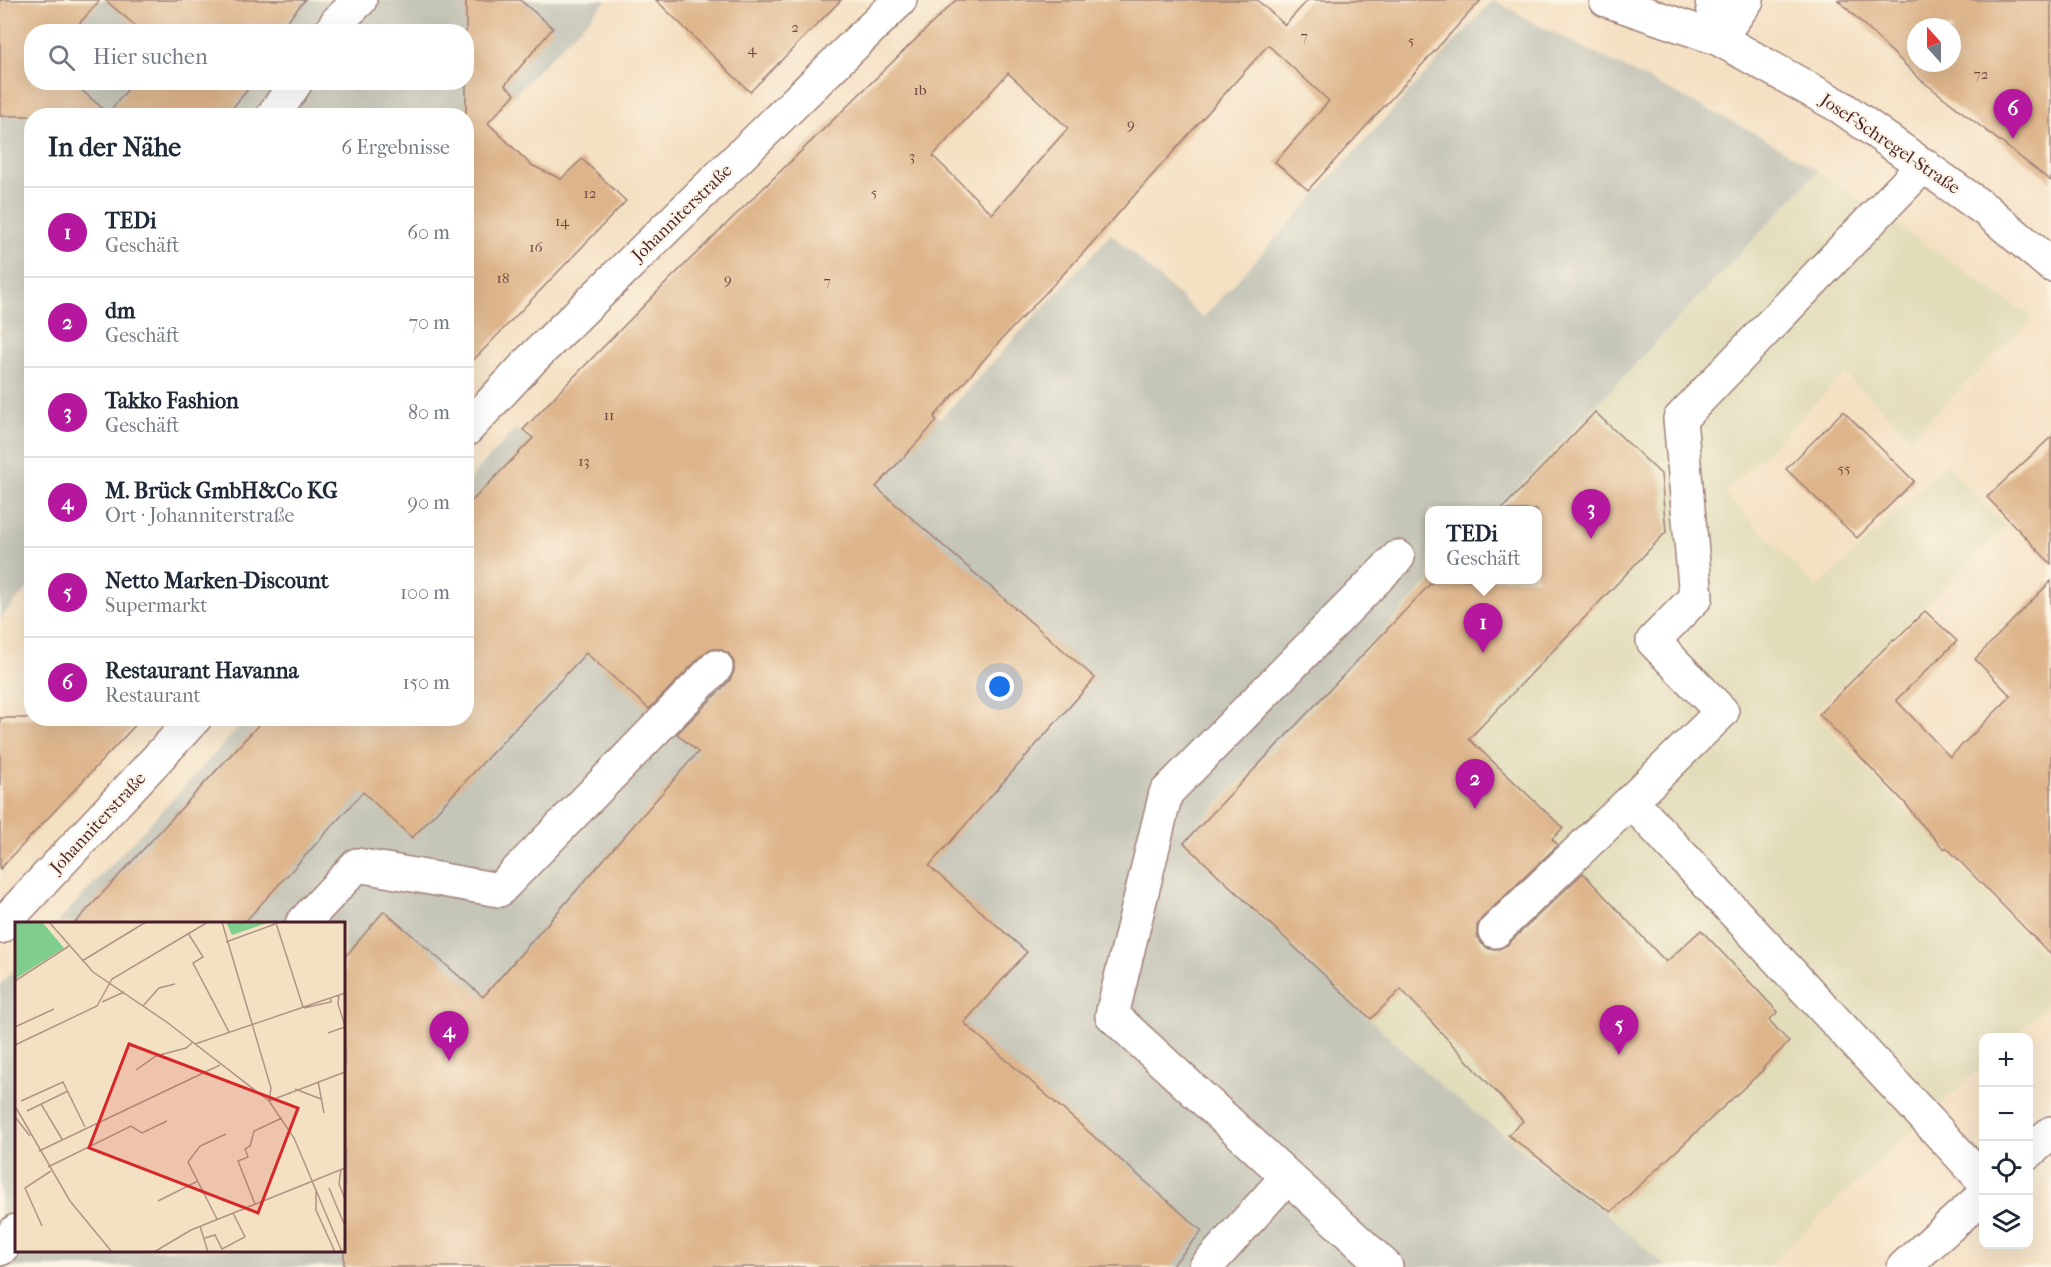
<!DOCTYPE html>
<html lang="de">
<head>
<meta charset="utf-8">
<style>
	:root { --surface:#fff; --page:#f6f6f7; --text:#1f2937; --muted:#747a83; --line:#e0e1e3; --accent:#b5179e }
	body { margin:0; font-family:"IM FELL French Canon",serif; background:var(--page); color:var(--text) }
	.controls { position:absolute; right:18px; bottom:18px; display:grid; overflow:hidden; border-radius:12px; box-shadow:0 6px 24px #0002 }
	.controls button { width:54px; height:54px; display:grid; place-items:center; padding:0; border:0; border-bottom:2px solid var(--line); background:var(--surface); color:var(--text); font:30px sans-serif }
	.compass { position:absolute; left:1907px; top:18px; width:54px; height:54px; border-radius:50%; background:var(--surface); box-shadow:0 6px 24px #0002; rotate:339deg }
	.you { position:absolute; left:1000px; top:687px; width:21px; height:21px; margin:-15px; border:4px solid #fff; border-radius:50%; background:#1a73e8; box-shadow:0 0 0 9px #1a73e833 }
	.badge { display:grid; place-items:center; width:39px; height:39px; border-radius:50%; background:var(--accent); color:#fff; font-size:20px; font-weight:700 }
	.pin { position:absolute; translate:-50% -50px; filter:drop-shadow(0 2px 3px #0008) }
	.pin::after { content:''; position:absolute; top:32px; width:21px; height:18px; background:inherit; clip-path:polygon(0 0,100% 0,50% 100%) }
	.popup { position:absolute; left:1425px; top:506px; width:117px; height:78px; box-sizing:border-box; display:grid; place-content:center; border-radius:12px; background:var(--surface); filter:drop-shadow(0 2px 4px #0005); font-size:20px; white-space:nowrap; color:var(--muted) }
	.popup b { font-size:22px; color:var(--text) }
	.popup::after { content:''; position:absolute; left:50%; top:100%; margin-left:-12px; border:12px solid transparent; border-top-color:var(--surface) }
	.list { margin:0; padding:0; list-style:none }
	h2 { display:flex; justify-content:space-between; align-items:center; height:78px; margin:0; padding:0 24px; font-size:26px }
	h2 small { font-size:20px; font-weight:400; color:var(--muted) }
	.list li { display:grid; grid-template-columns:39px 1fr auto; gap:18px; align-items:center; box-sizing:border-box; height:90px; padding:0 24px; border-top:2px solid var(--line) }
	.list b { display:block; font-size:22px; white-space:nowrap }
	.list p { margin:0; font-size:20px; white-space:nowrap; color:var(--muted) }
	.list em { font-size:20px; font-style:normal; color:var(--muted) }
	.icon { flex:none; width:33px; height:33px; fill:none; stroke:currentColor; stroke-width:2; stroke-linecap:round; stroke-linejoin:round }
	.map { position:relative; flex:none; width:2051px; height:1267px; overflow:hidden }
	.search { position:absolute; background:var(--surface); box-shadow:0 6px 24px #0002; left:24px; top:24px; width:450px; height:66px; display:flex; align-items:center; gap:15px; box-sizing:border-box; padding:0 21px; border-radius:24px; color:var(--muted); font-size:22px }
	.panel { position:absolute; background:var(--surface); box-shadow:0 6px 24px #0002; left:24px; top:108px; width:450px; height:618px; border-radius:24px }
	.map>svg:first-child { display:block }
	.built { fill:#e1dcba }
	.industrial { fill:#c5c5b8; fill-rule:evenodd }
	.building { fill:#deb58b; fill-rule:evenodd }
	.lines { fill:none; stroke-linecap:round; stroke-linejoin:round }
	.minor-casing { stroke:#9f8077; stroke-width:36 }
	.minor { stroke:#fff; stroke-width:33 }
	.labels { text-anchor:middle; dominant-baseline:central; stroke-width:4.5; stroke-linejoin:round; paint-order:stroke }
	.number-label { font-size:15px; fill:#6f4443 }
	.street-label { font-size:18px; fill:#4a1f2b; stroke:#fcf5e5 }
	.inset-road { fill:none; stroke:#b09386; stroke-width:1.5 }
	.view { fill:#d62828; fill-opacity:0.15; stroke:#d62828; stroke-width:3 }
	.inset-edge { fill:none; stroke:#4a1f2b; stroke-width:3 }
</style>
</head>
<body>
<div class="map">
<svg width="2051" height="1267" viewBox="0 0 2051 1267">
	<rect width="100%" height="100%" fill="#fcf5e5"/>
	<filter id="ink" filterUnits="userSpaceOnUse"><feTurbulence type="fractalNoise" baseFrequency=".0167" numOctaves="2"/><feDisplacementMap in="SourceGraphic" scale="12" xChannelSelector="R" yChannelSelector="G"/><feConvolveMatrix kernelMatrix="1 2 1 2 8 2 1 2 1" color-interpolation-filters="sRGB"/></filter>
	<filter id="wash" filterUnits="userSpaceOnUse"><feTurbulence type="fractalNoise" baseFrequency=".008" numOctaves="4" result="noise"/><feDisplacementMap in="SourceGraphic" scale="24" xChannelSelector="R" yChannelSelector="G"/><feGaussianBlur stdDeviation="1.35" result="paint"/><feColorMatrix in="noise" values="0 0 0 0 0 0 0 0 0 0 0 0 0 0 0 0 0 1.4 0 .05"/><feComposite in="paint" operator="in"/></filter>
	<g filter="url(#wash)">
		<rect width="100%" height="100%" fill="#f4e0c3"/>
		<polygon class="built" points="1818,171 2033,318 1911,437 1845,374 1724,493 1817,589 1947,464 2006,527 1814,713 2051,962 2051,1002 2013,1037 1984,1038 1983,1065 1766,1267 1666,1267 1608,1215 1444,1089 1182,843 1431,580 1537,580 1537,510 1497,510"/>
		<g class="industrial">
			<path d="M 0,0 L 607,0 L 467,143 L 466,116 L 32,116 L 31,585 L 2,616 L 7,623 L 0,616 ZM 32,32 L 466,32 L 466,82 L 32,82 Z"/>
			<polygon points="1493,0 1542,27 1759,135 1818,171 1497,510 1429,510 1429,580 1431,580 1182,843 1444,1089 1608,1215 1666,1267 0,1267 0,985 16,967 16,1250 344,1250 344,924 57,923 247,719 466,718 467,482 516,428 638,534 833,322 940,419 1111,234 1203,318"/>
		</g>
		<g id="blocks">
			<g class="building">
				<polygon points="0,0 100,0 72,32 32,32 32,82 72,82 108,113 134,82 254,82 226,116 0,116"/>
				<polygon points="105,0 305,0 278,32 143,32"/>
				<polygon points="466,0 520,0 553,28 505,85 515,94 488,123 531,165 561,179 582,159 626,201 466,368"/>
				<polygon points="656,0 841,0 750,92"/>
				<path d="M 956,0 L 1257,0 L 1285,25 L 1308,0 L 1481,0 L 1308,190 L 1275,162 L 1329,101 L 1268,45 L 1085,251 L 1001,340 L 934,417 L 937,421 L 876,487 L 1095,678 L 929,866 L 1027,952 L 964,1023 L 1202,1231 L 1171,1267 L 344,1267 L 344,958 L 384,911 L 483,997 L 698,752 L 677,734 L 730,680 L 734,671 L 734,662 L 729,654 L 720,649 L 710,649 L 703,654 L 649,709 L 586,653 L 412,838 L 363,792 L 243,924 L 74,924 L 265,718 L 466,718 L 466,507 L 533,438 L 523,430 L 560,391 L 670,279 ZM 1008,73 L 1068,128 L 992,214 L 933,156 Z"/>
				<path d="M 1838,0 L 2051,0 L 2051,181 L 1921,80 ZM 1916,27 L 1952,27 L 1952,63 L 1916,63 Z"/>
				<polygon points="1843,411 1914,481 1857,538 1786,469"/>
				<polygon points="1595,412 1661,474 1666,532 1469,739 1563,828 1552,839 1558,845 1482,918 1477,926 1477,936 1481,943 1489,949 1499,949 1507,945 1583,873 1666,962 1701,930 1778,1012 1769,1020 1789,1042 1763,1068 1764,1069 1611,1212 1508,1135 1523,1121 1401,989 1371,1019 1184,843 1435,579 1537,579 1537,510 1501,510"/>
				<polygon points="2051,437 2051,564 1987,497"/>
				<polygon points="2051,581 2051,955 1946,847 1944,849 1916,818 1906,804 1819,714 1893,640 1894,641 1925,611 1957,641 1896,700 1950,757 2011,696 1975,659"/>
				<polygon points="0,718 142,718 0,869"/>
			</g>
		</g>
	</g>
	<g filter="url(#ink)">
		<use href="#blocks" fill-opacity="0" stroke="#9f8077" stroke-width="1.5"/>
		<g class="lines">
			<g class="minor-casing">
				<g id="minor">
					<polyline points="1606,0 1719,39 1841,107 1987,211 2051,265"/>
					<polyline points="1712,0 1719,39"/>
					<polyline points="331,32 337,22 360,0"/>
					<polyline points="1719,39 1747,0"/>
					<polyline points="273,116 296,82"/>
					<polyline points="1924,165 1680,419 1696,597 1653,641 1722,712 1631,801 1984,1181"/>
					<polyline points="466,430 532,359 900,0"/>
					<polyline points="302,924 357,865 499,890 716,667"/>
					<polyline points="0,927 195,718"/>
					<polyline points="1495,931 1631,801"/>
					<polyline points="2028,1153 2051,1133"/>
					<polyline points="0,1249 16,1231"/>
					<polyline points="1206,1267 1287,1177"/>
					<polyline points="1386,1267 1112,1015 1166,793 1398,557"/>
					<polyline points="1904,1267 1984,1195"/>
				</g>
			</g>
			<use href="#minor" class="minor"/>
		</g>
	</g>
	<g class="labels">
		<g class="number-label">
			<text x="795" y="27">2</text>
			<text x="1304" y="36">7</text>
			<text x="1411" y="40">5</text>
			<text x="752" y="49">4</text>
			<text x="1981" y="74">72</text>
			<text x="920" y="90">1b</text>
			<text x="1131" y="124">9</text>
			<text x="912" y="156">3</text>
			<text x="874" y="192">5</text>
			<text x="590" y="193">12</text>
			<text x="562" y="221">14</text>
			<text x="536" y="247">16</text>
			<text x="503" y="278">18</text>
			<text x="728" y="279">9</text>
			<text x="827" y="281">7</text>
			<text x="609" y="415">11</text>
			<text x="584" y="461">13</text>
			<text x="1844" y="468">55</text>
		</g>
		<g class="street-label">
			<text transform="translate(1890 144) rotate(34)">Josef-Schregel-Straße</text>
			<text transform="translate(682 213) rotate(-44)">Johanniterstraße</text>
			<text transform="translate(98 823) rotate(-47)">Johanniterstraße</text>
		</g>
	</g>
	<g transform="translate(15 922)">
		<rect width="330" height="330" fill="#f4e0c3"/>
		<path d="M 0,0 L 27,0 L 49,26 L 0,57 ZM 211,0 L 255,0 L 217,13 Z" fill="#80ce8d"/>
		<path class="inset-road" d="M 34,0 L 78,50 L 153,101 L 254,179 L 279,216 L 327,330M 207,0 L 256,166 L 254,179M 261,1 L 288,85M 173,11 L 188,35 L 178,41 L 214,110M 211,20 L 263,1M 67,39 L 131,0M 0,59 L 54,24M 324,73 L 323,82 L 330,104M 87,80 L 109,70M 128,84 L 144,66 L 160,62M 289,86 L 316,80 L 316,75M 0,105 L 39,87M 313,111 L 330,105M 180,122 L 330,71M 0,123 L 82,84 L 97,57 L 193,0M 121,148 L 141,134 L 171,126 L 178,120M 303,159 L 309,191M 280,167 L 306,177M 6,179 L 48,160 L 70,205M 254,179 L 330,150M 26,182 L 47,217M 0,184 L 55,279 L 97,330M 12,189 L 53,169M 0,195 L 15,214M 24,229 L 205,143M 33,245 L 116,204 L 127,211 L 152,199M 326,248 L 324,262 L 330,277M 314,266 L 330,304M 301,269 L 301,288 L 320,330M 143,279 L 183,259M 240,282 L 223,239 L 233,235 L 230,227 L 235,224 L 239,209 L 267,196M 202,297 L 173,240 L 185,224 L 211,212M 27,304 L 10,266 L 36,249M 185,304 L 193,330M 190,316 L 200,313 L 207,327 L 230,315 L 218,291M 139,330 L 176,308 L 330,246"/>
		<path class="view" d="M 114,122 L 283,186 L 243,291 L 74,226 Z"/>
		<rect width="330" height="330" class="inset-edge"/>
	</g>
</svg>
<div class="controls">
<button>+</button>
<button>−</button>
<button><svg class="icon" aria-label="locate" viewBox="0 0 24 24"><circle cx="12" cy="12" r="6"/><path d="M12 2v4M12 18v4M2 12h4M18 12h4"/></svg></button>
<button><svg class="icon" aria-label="layers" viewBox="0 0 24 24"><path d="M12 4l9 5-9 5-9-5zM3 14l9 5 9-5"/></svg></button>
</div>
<svg class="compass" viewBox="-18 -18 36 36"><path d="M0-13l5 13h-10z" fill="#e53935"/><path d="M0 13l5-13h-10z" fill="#747a83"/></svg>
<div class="you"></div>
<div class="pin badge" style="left:1483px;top:653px">1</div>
<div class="popup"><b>TEDi</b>Geschäft</div>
<div class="pin badge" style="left:1475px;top:809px">2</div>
<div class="pin badge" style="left:1591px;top:539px">3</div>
<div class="pin badge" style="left:449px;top:1061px">4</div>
<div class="pin badge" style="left:1619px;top:1055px">5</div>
<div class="pin badge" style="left:2013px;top:139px">6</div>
<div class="search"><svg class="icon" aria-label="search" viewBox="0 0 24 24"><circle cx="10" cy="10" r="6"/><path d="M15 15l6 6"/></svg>Hier suchen</div>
<section class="panel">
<h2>In der Nähe<small>6 Ergebnisse</small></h2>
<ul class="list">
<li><span class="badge">1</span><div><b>TEDi</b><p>Geschäft</p></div><em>60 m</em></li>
<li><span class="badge">2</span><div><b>dm</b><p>Geschäft</p></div><em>70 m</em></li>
<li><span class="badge">3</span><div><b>Takko Fashion</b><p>Geschäft</p></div><em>80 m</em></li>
<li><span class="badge">4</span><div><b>M. Brück GmbH&amp;Co KG</b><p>Ort · Johanniterstraße</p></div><em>90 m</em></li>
<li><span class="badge">5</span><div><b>Netto Marken-Discount</b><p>Supermarkt</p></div><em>100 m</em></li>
<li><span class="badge">6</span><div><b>Restaurant Havanna</b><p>Restaurant</p></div><em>150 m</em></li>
</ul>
</section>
</div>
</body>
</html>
